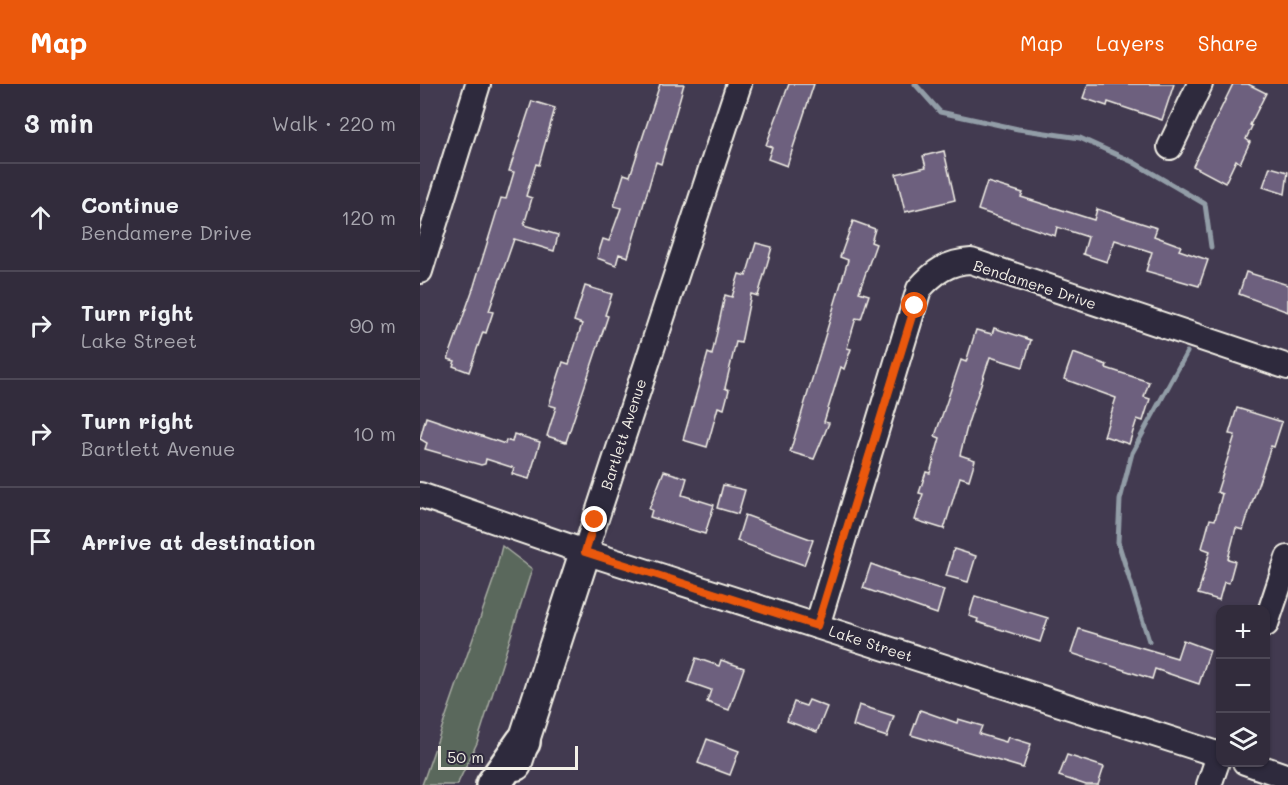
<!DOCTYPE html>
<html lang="en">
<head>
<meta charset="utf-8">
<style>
	:root { --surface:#322c3c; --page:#3d3847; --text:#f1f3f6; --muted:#a8a7af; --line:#4d4856; --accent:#ea580c }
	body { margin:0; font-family:Mali,sans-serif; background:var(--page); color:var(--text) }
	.controls { position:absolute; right:18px; bottom:18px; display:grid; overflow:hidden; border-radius:12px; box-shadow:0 2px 4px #0004 }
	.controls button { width:54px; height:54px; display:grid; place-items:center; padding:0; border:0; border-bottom:2px solid var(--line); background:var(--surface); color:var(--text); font:30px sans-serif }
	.scale { position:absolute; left:18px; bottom:15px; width:140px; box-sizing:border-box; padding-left:6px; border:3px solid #f4f1e8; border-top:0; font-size:16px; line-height:21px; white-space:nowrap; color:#f4f1e8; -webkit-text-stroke:4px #2f2a3d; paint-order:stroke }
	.stop { position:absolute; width:18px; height:18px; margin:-14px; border:4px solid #ea580c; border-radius:50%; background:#fff }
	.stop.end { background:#ea580c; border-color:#fff; box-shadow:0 2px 6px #0008 }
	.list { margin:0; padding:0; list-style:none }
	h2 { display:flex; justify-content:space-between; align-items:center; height:78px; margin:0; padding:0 24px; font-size:26px }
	h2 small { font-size:20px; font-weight:400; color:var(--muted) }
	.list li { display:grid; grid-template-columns:39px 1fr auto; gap:18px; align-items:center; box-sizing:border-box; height:108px; padding:0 24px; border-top:2px solid var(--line) }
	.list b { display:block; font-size:22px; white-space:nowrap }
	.list p { margin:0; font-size:20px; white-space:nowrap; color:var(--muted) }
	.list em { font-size:20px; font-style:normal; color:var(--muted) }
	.icon { flex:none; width:33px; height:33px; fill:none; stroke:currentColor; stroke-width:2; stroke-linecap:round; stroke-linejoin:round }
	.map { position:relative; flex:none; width:868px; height:701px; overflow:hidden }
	header { display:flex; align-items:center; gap:36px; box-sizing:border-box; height:84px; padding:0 30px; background:var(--accent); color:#fff }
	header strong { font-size:28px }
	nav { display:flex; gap:33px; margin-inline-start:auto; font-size:21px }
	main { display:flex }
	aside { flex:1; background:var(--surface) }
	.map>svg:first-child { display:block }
	.green { fill:#5a675c; stroke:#a7aca2; stroke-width:1.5 }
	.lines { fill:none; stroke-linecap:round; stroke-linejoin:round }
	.stream { stroke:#929da7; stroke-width:5 }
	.building { fill:#6d617e; stroke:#f4f1e8; stroke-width:1.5 }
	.minor-casing { stroke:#f4f1e8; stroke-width:28 }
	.major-casing { stroke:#f4f1e8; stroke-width:34 }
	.highway-casing { stroke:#f4f1e8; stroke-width:38 }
	.minor { stroke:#2f2a3d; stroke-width:24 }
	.major { stroke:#2f2a3d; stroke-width:30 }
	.highway { stroke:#2f2a3d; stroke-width:33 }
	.route { stroke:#ea580c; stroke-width:8 }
	.labels { text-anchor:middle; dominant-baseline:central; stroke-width:4.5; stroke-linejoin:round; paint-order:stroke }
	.street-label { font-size:15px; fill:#f4f1e8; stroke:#2f2a3d }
</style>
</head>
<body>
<header>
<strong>Map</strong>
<nav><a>Map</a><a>Layers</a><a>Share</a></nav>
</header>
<main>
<aside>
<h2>3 min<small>Walk · 220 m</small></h2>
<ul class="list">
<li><svg class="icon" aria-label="ahead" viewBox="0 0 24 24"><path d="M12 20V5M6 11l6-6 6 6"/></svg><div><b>Continue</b><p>Bendamere Drive</p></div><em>120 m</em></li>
<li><svg class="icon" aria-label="right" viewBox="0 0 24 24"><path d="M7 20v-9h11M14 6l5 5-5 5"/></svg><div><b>Turn right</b><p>Lake Street</p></div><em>90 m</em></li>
<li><svg class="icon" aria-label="right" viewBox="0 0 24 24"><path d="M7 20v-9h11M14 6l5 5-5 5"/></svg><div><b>Turn right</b><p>Bartlett Avenue</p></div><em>10 m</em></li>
<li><svg class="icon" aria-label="arrive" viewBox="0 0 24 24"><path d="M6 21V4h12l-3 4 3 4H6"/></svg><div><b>Arrive at destination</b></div></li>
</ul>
</aside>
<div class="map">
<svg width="868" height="701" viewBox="0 0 868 701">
	<rect width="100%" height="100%" fill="#423a50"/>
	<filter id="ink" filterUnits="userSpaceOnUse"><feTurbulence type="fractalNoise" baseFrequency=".0167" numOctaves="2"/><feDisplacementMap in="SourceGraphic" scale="12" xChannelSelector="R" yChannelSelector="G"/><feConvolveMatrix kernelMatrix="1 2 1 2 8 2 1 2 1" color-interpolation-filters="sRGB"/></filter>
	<g filter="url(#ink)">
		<polygon class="green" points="82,462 112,485 57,659 37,701 2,701 74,494"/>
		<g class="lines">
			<g class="stream">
				<polyline points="495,0 520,28 598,45 660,54 713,78 785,120 791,163"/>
				<polyline points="729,557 698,458 700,416 712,369 767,268"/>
			</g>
		</g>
		<g class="building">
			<polygon points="240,0 264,0 241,80 236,78 208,173 199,170 196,181 177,174 183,155 189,157 201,124 194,122 204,90 210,92"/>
			<polygon points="369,0 394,0 367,82 348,75 352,63 346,61"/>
			<polygon points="668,0 754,0 742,36 688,18 687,22 663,14"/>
			<polygon points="813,0 828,0 846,9 830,41 832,42 826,55 830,58 820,79 816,76 805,99 773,82"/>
			<polygon points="112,17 135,24 119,81 116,80 106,112 112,114 104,141 138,151 134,167 94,155 69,227 73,228 66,249 63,248 49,288 33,282 35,277 28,275 54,202 81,114 86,115 94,88 89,87"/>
			<polygon points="524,67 535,116 485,128 476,90 506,83 503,72"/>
			<polygon points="850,83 868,88 865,110 843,103"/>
			<polygon points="567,98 603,109 601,113 674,136 677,125 737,144 734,152 761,162 759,166 788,176 779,202 726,187 732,168 695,156 687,178 663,170 668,153 637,143 635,152 558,126"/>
			<polygon points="433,137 455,145 451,158 456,160 439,208 449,211 441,235 436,234 427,264 431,265 424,285 421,283 404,338 409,339 394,375 370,368 428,176 420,173"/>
			<polygon points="336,159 352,163 338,212 331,210 321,259 316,258 305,304 309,306 304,325 298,323 287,363 263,356 288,269 292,271 305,211 312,213 319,190 326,192"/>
			<polygon points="826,188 868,201 868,228 819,210"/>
			<polygon points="165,202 192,210 185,231 188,232 146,358 127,352 136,323 129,321 143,278 149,280 162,240 154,237"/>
			<polygon points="574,244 611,256 603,283 570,273 548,339 540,371 555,376 549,396 540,393 524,445 495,436 503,410 499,409 506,388 510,389 520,354 515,352 541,276 546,278 556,246 572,250"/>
			<polygon points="653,269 687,281 686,284 729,298 724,313 730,315 723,337 717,335 709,360 684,352 696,314 644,295"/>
			<polygon points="817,324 862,338 854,363 851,362 823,446 816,444 808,475 815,477 809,499 804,498 799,516 778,510 790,467 782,464 790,435 795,436 802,410 797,408 815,351 809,350"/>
			<polygon points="6,333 85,360 86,356 92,358 94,350 120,358 109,395 92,390 94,384 66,375 65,380 61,381 5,365 7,359 0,355"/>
			<polygon points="244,387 267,394 262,411 294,421 285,450 230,433 232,426 229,425"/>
			<polygon points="303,401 325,406 318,430 297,424"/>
			<polygon points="325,431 393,456 384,481 317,457"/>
			<polygon points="534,465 556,472 548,498 526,492"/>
			<polygon points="451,480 478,490 477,492 524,506 517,530 443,504"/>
			<polygon points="555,512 628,534 620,558 557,538 558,535 549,532"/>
			<polygon points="659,545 757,574 763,556 790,566 779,600 735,585 732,595 651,569"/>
			<polygon points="276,574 299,582 301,576 324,584 309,626 287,618 291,606 268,598"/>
			<polygon points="389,616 407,623 397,648 367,637 374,618 386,622"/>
			<polygon points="439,621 474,632 467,653 433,642"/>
			<polygon points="500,626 537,639 538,635 562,642 559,650 586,658 588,653 611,660 603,684 491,651"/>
			<polygon points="287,655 319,667 310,691 278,679"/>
			<polygon points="647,671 684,683 678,701 666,701 639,692"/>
		</g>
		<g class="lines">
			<g class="minor-casing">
				<g id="minor">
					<polyline points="750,63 780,0"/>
					<polyline points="0,187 58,0"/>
					<polyline points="0,411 165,468 800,671"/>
					<polyline points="165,468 319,0"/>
					<polyline points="846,540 868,474"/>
					<path d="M 397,542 L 499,205 C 514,188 528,178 551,177 L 868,283"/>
					<polyline points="825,678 868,693"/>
					<polyline points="789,701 800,669"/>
				</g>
			</g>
			<g class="major-casing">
				<polyline id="major" points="96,681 165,468"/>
			</g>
			<g class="highway-casing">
				<polyline id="highway" points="73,701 103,658"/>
			</g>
			<use href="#minor" class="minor"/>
			<use href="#major" class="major"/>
			<use href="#highway" class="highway"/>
		</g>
	</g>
	<g class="lines" filter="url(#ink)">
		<polyline class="route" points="175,436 165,468 397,542 495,222"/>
	</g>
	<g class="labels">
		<g class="street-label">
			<text transform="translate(615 200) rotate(18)">Bendamere Drive</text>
			<text transform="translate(203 350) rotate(-72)">Bartlett Avenue</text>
			<text transform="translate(451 559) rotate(18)">Lake Street</text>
		</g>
	</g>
</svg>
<div class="controls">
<button>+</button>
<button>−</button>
<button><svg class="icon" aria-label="layers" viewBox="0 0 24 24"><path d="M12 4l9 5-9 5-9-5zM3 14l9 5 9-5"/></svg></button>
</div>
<div class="scale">50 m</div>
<div class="stop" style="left:495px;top:222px"></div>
<div class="stop end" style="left:175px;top:436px"></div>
</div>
</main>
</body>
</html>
